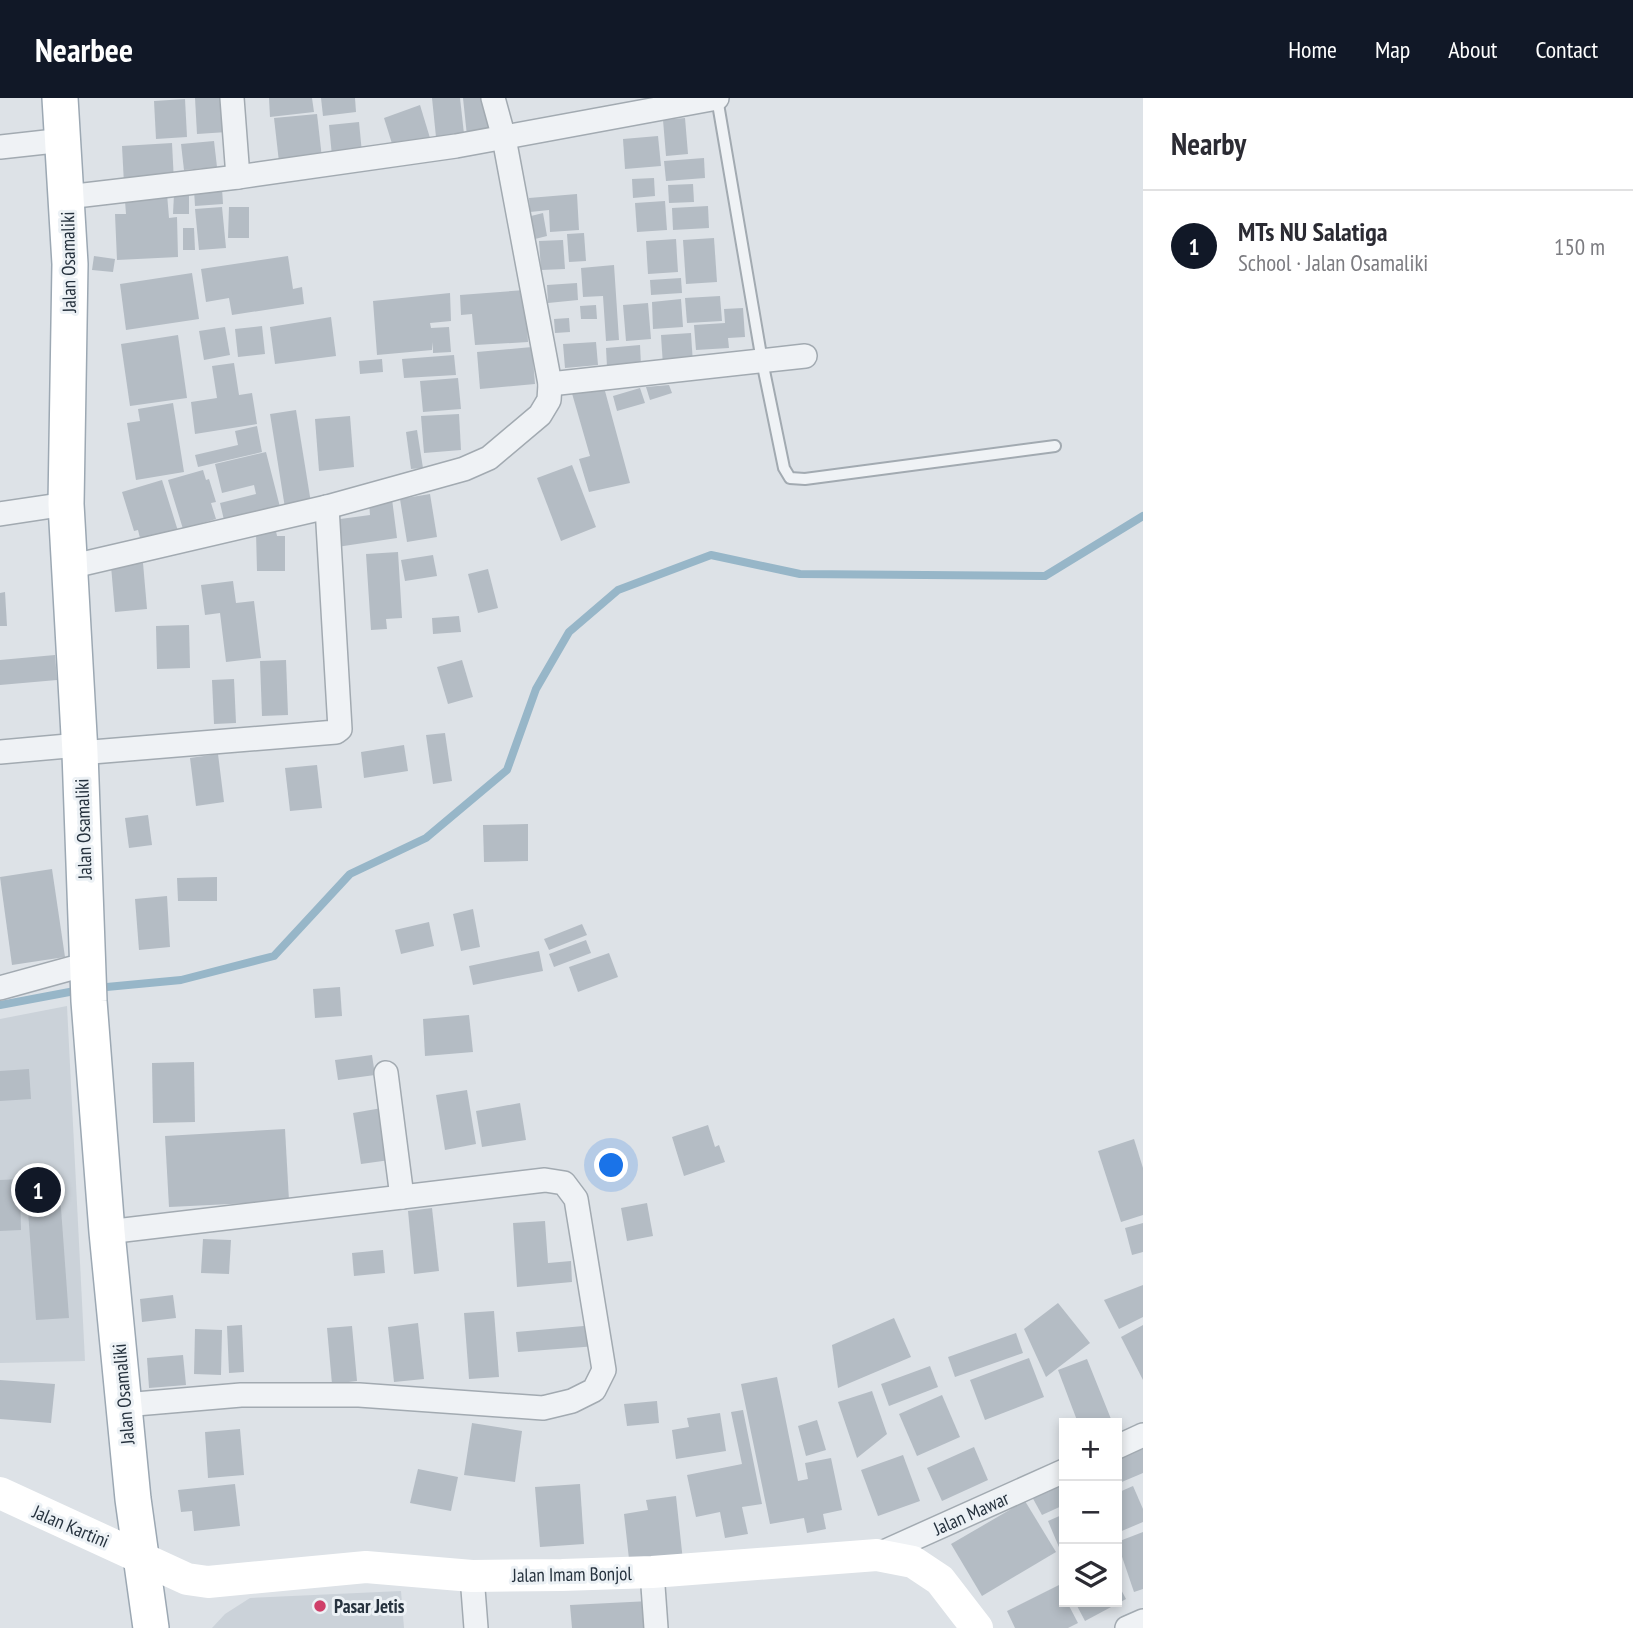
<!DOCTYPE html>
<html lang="en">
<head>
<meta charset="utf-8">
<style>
	:root { --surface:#fff; --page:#f2f2f3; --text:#2b2b33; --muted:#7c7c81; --line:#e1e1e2; --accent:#111827 }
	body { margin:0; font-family:"PT Sans Narrow",sans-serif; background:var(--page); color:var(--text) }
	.controls { position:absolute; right:21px; bottom:21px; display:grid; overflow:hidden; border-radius:0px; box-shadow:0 4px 10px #0003 }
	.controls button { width:63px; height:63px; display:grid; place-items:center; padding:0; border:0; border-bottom:2px solid var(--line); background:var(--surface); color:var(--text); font:35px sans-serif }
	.you { position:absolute; left:612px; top:1068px; width:24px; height:24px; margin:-18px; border:5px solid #fff; border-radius:50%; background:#1a73e8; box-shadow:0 0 0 10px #1a73e833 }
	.badge { display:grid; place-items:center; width:46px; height:46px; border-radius:50%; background:var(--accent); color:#fff; font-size:23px; font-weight:700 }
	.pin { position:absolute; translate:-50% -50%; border:4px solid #fff; box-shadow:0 2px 7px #0006 }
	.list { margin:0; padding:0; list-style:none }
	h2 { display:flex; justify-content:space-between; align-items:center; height:91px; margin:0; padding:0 28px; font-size:30px }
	h2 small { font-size:23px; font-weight:400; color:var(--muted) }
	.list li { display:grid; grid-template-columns:46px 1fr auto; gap:21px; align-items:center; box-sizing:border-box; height:112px; padding:0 28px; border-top:2px solid var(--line) }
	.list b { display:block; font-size:26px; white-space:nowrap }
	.list p { margin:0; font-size:23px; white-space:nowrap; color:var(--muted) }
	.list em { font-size:23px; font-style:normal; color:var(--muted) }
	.icon { flex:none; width:38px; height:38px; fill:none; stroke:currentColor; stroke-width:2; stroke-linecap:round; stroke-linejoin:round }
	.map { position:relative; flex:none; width:1143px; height:1530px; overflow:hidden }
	header { display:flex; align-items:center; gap:42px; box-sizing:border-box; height:98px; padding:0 35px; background:var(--accent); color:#fff }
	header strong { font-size:33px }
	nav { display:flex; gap:38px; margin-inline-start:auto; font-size:24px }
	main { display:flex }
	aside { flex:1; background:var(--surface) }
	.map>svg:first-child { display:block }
	.built { fill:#cbd2d9 }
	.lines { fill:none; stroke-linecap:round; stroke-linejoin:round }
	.stream { stroke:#97b6c8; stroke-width:8 }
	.building { fill:#b4bcc4 }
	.lane-casing { stroke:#a2aab1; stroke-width:14 }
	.street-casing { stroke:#a2aab1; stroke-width:26 }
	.primary-casing { stroke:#9ca8b3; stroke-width:38 }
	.lane { stroke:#eff2f5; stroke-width:10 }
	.street { stroke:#eff2f5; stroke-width:23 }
	.secondary { stroke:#fff; stroke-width:32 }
	.primary { stroke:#fff; stroke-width:35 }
	.poi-dot { fill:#cf3f69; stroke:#ecf1f5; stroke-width:2.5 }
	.labels { text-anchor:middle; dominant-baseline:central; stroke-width:6; stroke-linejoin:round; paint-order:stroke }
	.street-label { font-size:19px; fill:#26323e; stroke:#ecf1f5 }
	.poi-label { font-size:19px; font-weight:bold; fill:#26323e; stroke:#ecf1f5; text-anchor:start }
</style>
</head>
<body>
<header>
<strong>Nearbee</strong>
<nav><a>Home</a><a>Map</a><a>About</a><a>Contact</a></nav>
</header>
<main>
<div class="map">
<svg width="1143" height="1530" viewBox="0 0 1143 1530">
	<rect width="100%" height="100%" fill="#dde2e7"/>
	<g class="built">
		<polygon points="67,908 85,1263 0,1265 0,921"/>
		<polygon points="401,1493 404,1530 212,1530 225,1516 250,1500"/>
	</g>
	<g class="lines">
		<g class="stream">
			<polyline points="96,890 181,882 274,858 350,776 426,740 507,672 536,591 569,534 618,492 711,457 800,476 1045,478 1143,418"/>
			<polyline points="0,907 80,892"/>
		</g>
	</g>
	<g class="building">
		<polygon points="195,0 225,0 227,34 197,36"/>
		<polygon points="269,0 312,0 314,14 270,19"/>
		<polygon points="321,0 355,0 356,14 323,18"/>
		<polygon points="432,0 460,0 464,36 436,39"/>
		<polygon points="463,0 489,0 493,35 467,38"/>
		<polygon points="185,1 187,39 156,41 154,3"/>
		<polygon points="420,7 430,40 394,52 384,20"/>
		<polygon points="317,16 322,60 279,64 274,20"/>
		<polygon points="685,20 688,56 666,58 663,22"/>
		<polygon points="359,24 362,55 332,58 329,27"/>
		<polygon points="658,38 661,68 625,71 623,41"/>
		<polygon points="214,43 217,69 184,72 181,46"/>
		<polygon points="172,45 174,84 124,86 122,48"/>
		<polygon points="704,60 705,80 666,83 664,63"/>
		<polygon points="654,80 655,98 633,100 632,81"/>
		<polygon points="693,86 694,104 669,105 668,87"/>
		<polygon points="222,90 223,106 195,108 194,92"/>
		<polygon points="167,96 169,120 177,119 178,159 117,162 115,116 126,116 125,103"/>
		<polygon points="174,96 189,96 189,116 173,116"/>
		<polygon points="577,96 579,132 550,134 549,112 530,114 529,100"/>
		<polygon points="665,103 667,132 637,134 635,105"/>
		<polygon points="708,108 709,130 673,132 672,110"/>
		<polygon points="222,109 226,150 199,152 195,111"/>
		<polygon points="229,109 249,109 249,140 228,140"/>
		<polygon points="543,115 547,138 535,141 531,118"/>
		<polygon points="183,130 194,130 195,152 183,152"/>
		<polygon points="584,135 586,163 569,164 567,136"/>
		<polygon points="714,140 717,184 686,186 683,142"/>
		<polygon points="676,141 678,174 648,176 646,143"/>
		<polygon points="563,142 565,171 541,172 539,143"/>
		<polygon points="94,158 115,161 113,174 92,172"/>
		<polygon points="288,158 293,191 302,189 304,206 232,217 229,200 206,204 201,171"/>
		<polygon points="614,167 619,242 606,243 603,198 583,199 581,170"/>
		<polygon points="192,175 199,221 126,232 120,186"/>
		<polygon points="681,180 682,195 651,197 650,182"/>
		<polygon points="577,185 578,202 548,205 547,187"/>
		<polygon points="525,192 528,244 475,247 472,216 461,217 460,197"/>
		<polygon points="450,195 451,223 430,225 431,230 449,229 451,254 433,255 433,244 432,252 377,257 373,203"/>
		<polygon points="720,198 722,223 687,225 685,200"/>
		<polygon points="681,201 683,229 653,231 652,204"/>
		<polygon points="648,205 651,241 626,243 623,207"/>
		<polygon points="596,207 597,221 581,221 580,208"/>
		<polygon points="743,210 745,239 728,240 729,250 696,252 694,227 725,225 724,211"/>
		<polygon points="331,219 336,258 275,266 270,229"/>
		<polygon points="569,220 570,234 555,235 554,221"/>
		<polygon points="262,228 265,256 238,259 235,231"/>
		<polygon points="225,229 230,257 204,262 199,233"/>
		<polygon points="691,235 693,266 663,268 661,237"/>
		<polygon points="178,237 187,300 130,308 121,246"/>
		<polygon points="596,244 598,267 565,270 563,246"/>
		<polygon points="640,247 641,267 607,269 606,250"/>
		<polygon points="532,249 535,286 480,291 477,254"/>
		<polygon points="454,257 456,277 404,280 402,261"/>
		<polygon points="382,261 383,274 360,276 359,263"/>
		<polygon points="234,265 239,297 252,295 257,326 195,336 191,304 217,300 212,268"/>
		<polygon points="458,280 461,311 423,314 420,283"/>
		<polygon points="669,287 672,295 650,302 646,289"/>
		<polygon points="640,290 645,305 617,313 613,298"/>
		<polygon points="571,292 605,293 630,385 589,394 579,361 590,358"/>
		<polygon points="173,305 184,374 136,382 127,325 140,323 138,311"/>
		<polygon points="296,312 311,405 285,410 270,316"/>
		<polygon points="459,316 461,352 424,355 421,318"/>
		<polygon points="350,318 354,369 319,373 315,321"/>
		<polygon points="257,328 262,354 198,369 195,357 238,347 235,333"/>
		<polygon points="417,332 423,370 411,371 406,334"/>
		<polygon points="266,354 280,409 224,422 220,405 256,396 254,387 222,395 215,366"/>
		<polygon points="572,367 596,429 561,443 537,380"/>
		<polygon points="203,372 206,382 209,381 216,404 211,405 216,421 183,431 168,382"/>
		<polygon points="162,382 178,433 141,444 138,432 134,433 122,394"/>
		<polygon points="430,396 437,439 407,444 400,401"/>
		<polygon points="392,401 397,440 337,449 333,422 370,417 369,404"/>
		<polygon points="276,433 277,438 285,438 285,473 257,473 256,434"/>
		<polygon points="398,454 402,520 386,521 387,531 371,532 366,456"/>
		<polygon points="433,457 437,478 405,483 401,462"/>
		<polygon points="143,465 147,511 115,514 111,468"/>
		<polygon points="488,471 498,510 478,515 468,476"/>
		<polygon points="233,483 236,505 254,503 261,560 226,564 220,515 205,517 201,487"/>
		<polygon points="5,494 7,528 0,528 0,495"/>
		<polygon points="459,518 461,534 433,536 432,520"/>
		<polygon points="189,527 190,570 157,571 156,528"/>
		<polygon points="55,557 57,582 0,587 0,562"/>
		<polygon points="286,562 288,617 262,618 260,563"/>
		<polygon points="462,562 473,599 448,606 437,569"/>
		<polygon points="234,581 236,625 214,626 212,582"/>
		<polygon points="445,635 452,683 433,686 426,637"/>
		<polygon points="404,647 408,673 364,680 361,654"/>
		<polygon points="218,656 224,704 196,708 190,660"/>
		<polygon points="317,667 322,710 290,713 285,670"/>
		<polygon points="148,717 152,747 129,750 125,720"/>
		<polygon points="528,726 528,763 484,764 483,727"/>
		<polygon points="52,771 65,859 12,867 0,779"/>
		<polygon points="217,779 217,803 178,803 177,780"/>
		<polygon points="167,798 170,849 139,852 135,801"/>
		<polygon points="473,811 480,849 461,853 453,816"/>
		<polygon points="429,824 434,848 401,856 395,832"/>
		<polygon points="582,826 587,837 549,852 544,841"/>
		<polygon points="586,842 591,855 554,869 549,856"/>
		<polygon points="539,853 543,873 473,887 469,868"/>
		<polygon points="609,855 618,879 578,894 569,869"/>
		<polygon points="340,889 342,918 315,920 313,891"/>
		<polygon points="469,917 473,954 425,958 423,921"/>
		<polygon points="372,957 375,977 338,982 335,962"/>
		<polygon points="194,964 195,1024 153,1025 152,965"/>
		<polygon points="29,971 31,1001 0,1003 0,973"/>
		<polygon points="467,992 476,1046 445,1052 436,997"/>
		<polygon points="520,1005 526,1042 482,1049 476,1013"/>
		<polygon points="382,1010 390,1062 361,1066 353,1015"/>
		<polygon points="708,1027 715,1049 719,1047 725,1064 684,1078 672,1039"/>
		<polygon points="285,1031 289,1103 169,1109 165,1038"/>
		<polygon points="1134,1041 1143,1070 1143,1117 1121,1124 1098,1053"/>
		<polygon points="20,1081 21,1132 0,1133 0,1082"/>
		<polygon points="59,1083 69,1220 36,1222 26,1086"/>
		<polygon points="647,1105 653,1138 627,1143 621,1110"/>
		<polygon points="432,1110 439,1173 414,1176 408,1113"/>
		<polygon points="545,1123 548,1165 571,1163 572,1184 517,1189 513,1125"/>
		<polygon points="1143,1125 1143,1154 1132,1157 1125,1130"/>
		<polygon points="203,1141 231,1142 229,1176 201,1175"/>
		<polygon points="383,1152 385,1175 354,1178 352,1155"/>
		<polygon points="1143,1187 1143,1219 1119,1231 1104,1202"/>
		<polygon points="173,1197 176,1220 142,1224 140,1201"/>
		<polygon points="1058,1205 1090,1245 1046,1279 1024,1231"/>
		<polygon points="494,1213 499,1279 469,1281 464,1215"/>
		<polygon points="894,1220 911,1259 838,1290 832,1247"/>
		<polygon points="418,1225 424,1281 394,1284 388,1229"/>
		<polygon points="242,1227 244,1274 229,1275 227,1228"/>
		<polygon points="595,1227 597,1248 518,1254 516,1234"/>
		<polygon points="1143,1227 1143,1282 1121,1239"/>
		<polygon points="352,1228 357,1283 332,1286 327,1230"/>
		<polygon points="195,1231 222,1232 221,1277 194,1276"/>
		<polygon points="1016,1235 1023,1255 955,1279 948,1259"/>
		<polygon points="183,1257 186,1287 149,1290 147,1260"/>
		<polygon points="1029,1260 1044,1299 985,1322 970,1282"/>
		<polygon points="1087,1261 1111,1321 1100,1325 1078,1325 1058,1272"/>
		<polygon points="930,1268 938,1289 889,1308 881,1286"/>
		<polygon points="777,1279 798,1383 808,1381 805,1365 831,1360 842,1412 823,1416 826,1431 807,1435 804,1420 770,1426 741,1286"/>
		<polygon points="0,1282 55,1286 51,1325 0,1321"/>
		<polygon points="872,1293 887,1336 857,1360 838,1304"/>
		<polygon points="942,1297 960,1339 917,1358 899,1316"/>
		<polygon points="657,1303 659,1325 627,1328 624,1306"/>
		<polygon points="743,1312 762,1406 742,1409 748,1436 725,1440 720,1414 696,1419 687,1377 742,1366 731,1314"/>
		<polygon points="720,1315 726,1353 676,1361 672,1332 689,1329 687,1320"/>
		<polygon points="817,1322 826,1352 806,1358 798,1328"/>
		<polygon points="472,1325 522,1333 515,1384 464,1377"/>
		<polygon points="240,1331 244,1377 208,1380 205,1334"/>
		<polygon points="1143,1347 1143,1375 1117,1386 1117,1357"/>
		<polygon points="974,1349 988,1382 942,1403 927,1370"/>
		<polygon points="903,1357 920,1403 878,1418 861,1372"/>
		<polygon points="418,1371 458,1379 451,1413 410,1405"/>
		<polygon points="1064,1381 1064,1407 1042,1417 1031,1397"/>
		<polygon points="235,1386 240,1428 194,1433 192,1413 181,1414 178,1392"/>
		<polygon points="580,1386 584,1446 540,1449 535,1389"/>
		<polygon points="1133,1388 1143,1411 1143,1424 1117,1435 1117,1395"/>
		<polygon points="676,1398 683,1463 630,1470 624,1416 648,1412 646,1402"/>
		<polygon points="1025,1403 1056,1454 982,1498 951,1446"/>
		<polygon points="1064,1416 1064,1461 1048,1423"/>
		<polygon points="1143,1434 1143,1491 1134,1494 1117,1444"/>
		<polygon points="1117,1484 1126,1501 1085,1523 1075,1504 1117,1504"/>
		<polygon points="1059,1487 1064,1498 1064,1504 1067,1504 1078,1525 1068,1530 1015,1530 1007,1513"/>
		<polygon points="650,1503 653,1530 572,1530 570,1507"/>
	</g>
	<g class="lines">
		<g class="lane-casing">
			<polyline id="lane" points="717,0 762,263 784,370 790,380 805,381 1055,348"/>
		</g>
		<g class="street-casing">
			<g id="street">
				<polyline points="232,0 238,79"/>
				<polyline points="0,49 64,42"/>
				<polyline points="67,99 238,79 456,48 717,0"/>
				<polyline points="550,286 805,258"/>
				<polyline points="0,416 66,406"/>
				<polyline points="69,469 327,409 464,371 489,360 540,317 549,302 550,286 504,40 493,0"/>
				<polyline points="0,654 79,647"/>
				<polyline points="80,655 336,634 340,631 327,409"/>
				<polyline points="0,890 87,866"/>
				<polyline points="386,975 402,1099"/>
				<polyline points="107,1134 545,1082 564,1085 576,1101 604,1272 594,1292 572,1303 543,1310 359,1297 241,1297 124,1307"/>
				<polyline points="1117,1349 1143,1337"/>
				<polyline points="877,1457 1064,1373"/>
				<polyline points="652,1474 656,1530"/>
				<polyline points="472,1478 476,1530"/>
				<polyline points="1127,1530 1143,1523"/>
			</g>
		</g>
		<g class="primary-casing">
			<polyline id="primary" points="60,0 70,166 66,406 80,655 89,903 107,1134 133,1401 151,1530"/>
		</g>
		<use href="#lane" class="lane"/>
		<use href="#street" class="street"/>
		<polyline class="secondary" points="0,1395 187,1481 208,1484 366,1469 472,1478 562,1477 652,1474 877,1457 913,1464 940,1482 977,1530"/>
		<use href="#primary" class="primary"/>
	</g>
	<circle class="poi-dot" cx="320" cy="1508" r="7"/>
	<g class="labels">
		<g class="street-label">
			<text transform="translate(68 164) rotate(-91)">Jalan Osamaliki</text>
			<text transform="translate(83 731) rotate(-92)">Jalan Osamaliki</text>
			<text transform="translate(123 1296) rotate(-95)">Jalan Osamaliki</text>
			<text transform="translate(971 1415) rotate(-24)">Jalan Mawar</text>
			<text transform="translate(71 1428) rotate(23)">Jalan Kartini</text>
			<text transform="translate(572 1476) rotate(-1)">Jalan Imam Bonjol</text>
		</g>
		<g class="poi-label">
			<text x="334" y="1508">Pasar Jetis</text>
		</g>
	</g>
</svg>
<div class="controls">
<button>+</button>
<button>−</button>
<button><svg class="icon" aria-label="layers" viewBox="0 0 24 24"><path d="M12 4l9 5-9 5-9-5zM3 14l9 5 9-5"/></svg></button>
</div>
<div class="you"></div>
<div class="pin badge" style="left:38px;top:1092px">1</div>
</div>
<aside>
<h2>Nearby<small></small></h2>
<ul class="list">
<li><span class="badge">1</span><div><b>MTs NU Salatiga</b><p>School · Jalan Osamaliki</p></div><em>150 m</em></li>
</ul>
</aside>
</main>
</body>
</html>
